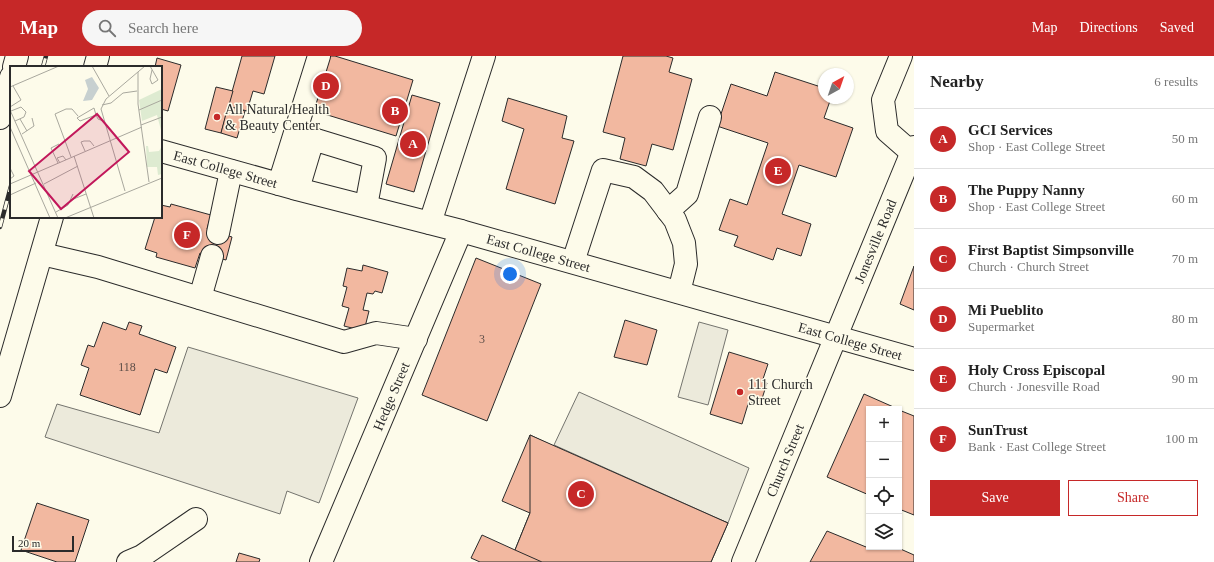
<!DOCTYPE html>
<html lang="en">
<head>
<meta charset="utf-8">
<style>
	:root { --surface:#fff; --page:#f6f6f6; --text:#222; --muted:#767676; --line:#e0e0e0; --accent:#c62828 }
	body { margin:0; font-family:"Times New Roman",serif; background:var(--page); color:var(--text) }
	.controls { position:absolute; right:12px; bottom:12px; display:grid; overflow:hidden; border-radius:0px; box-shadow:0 1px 3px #0004 }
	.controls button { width:36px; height:36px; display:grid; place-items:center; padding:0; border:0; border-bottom:1px solid var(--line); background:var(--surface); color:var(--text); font:20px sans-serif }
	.compass { position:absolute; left:818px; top:12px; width:36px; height:36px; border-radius:50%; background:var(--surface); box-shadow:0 1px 3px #0004; rotate:40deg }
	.scale { position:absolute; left:12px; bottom:10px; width:62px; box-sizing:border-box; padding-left:4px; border:2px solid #2b2b2b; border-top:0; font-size:11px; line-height:14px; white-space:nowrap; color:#2b2b2b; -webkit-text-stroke:3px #fdfbea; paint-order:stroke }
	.you { position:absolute; left:510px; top:218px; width:14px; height:14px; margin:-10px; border:3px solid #fff; border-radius:50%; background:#1a73e8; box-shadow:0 0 0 6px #1a73e833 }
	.badge { display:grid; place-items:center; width:26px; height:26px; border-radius:50%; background:var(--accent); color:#fff; font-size:13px; font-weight:700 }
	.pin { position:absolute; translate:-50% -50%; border:2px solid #fff; box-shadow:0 1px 4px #0006 }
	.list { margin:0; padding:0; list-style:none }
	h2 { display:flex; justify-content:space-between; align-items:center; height:52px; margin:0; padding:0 16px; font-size:17px }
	h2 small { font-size:13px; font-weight:400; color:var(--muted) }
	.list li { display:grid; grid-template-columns:26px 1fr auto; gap:12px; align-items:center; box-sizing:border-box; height:60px; padding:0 16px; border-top:1px solid var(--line) }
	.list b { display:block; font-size:15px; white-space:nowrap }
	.list p { margin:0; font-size:13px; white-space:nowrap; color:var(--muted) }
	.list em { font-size:13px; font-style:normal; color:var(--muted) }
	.actions { display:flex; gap:8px; padding:12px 16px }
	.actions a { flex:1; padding:9px 0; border:1px solid var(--accent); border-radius:0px; text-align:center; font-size:14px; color:var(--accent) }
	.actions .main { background:var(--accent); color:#fff }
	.icon { flex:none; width:22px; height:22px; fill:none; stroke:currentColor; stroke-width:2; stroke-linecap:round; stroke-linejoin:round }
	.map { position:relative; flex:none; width:914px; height:506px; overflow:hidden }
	header { display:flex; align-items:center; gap:24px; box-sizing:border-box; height:56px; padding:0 20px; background:var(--accent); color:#fff }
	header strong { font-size:19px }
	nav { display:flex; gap:22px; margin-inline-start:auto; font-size:14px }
	.search { width:280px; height:36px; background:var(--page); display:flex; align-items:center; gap:10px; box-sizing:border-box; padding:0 14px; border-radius:22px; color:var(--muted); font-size:15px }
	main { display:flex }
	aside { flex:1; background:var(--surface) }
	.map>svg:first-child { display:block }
	.parking { fill:#eceadb; stroke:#74746e }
	.building { fill:#f2b8a0; stroke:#2b2b2b }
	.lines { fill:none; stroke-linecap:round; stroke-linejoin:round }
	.minor-casing { stroke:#2b2b2b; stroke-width:24 }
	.major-casing { stroke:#2b2b2b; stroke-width:24 }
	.minor { stroke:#fdfbea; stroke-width:22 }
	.major { stroke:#fdfbea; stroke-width:22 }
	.rail-casing { stroke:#2b2b2b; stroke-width:4.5 }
	.rail { stroke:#fdfbea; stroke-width:3; stroke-dasharray:9; stroke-linecap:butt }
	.poi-dot { fill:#c62828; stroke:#fdfbea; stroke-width:1.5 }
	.labels { text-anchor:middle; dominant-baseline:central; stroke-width:3; stroke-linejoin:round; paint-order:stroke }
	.number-label { font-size:12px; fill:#5d4e48 }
	.poi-label { font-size:14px; fill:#2b2b2b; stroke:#fdfbea; text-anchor:start }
	.street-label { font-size:14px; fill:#2b2b2b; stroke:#fdfbea }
	.inset-road { fill:none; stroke:#a9a89e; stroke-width:1 }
	.view { fill:#c2185b; fill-opacity:0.15; stroke:#c2185b; stroke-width:2 }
	.inset-edge { fill:none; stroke:#2b2b2b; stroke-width:2 }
</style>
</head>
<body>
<header>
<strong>Map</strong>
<div class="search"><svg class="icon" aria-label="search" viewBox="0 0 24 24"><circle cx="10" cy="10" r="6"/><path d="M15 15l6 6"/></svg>Search here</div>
<nav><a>Map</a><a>Directions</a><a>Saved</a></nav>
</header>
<main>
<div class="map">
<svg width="914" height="506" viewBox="0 0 914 506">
	<rect width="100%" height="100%" fill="#fdfbea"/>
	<g class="parking">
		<polygon points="699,266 728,274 708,349 678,341"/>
		<polygon points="188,291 358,342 319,447 287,435 280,458 45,381 57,348 159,377"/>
		<polygon points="579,336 749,412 728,467 554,389"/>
	</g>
	<g class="building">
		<polygon points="242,0 275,0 264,38 253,35 247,55 228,50"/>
		<polygon points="324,0 335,0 413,24 396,80 308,53"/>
		<polygon points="623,0 666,0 673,2 669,16 692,23 673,94 652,88 646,110 620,103 625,82 603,76"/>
		<polygon points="157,2 181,9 168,55 161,53 161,11 155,11"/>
		<polygon points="775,16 824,32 824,42 831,42 824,62 853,72 836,121 799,109 782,158 811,168 801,200 777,192 773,204 734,190 738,180 719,174 730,143 747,149 768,87 717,70 731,28 767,40"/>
		<polygon points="216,31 233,35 221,77 205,73"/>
		<polygon points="412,39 440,47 414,136 386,128"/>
		<polygon points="508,42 567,60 562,82 574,85 555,148 506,133 524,73 502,65"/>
		<polygon points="228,50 245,55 237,82 221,77"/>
		<polygon points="171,148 211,159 207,173 232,181 226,204 200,197 195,212 156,201 157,197 145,193 155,161 161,161 161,149 170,151"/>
		<polygon points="476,202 541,228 487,365 422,339"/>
		<polygon points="363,209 388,216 382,237 375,235 373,238 367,237 363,254 369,255 364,275 344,270 349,252 342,250 347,231 343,230 347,212 362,215"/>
		<polygon points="914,210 914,254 900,248"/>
		<polygon points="625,264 657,274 647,309 614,301"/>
		<polygon points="103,266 126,274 129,266 142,270 139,278 176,291 167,317 155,313 140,359 80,339 89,312 81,309 88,289 94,291"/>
		<polygon points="729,296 768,308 762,326 767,327 760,349 749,345 742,368 710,358"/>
		<polygon points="864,338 898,353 869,353 869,439 827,421"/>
		<polygon points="899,354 914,360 914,459 899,453"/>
		<polygon points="530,379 642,432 728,467 711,506 480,506 471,502 482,479 515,494 530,457 502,445"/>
		<polygon points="530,379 728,467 711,506 542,506 515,494 530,457"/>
		<polygon points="37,447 89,464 75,506 57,506 21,494"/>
		<polygon points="827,475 866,491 869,486 869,491 896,491 914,499 914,506 810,506"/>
		<polygon points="239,497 260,503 259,506 236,506"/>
	</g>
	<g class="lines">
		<g class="minor-casing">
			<g id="minor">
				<polyline points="901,0 883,44 887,75 911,96"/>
				<polyline points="14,11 17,0"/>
				<polyline points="0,62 11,21"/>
				<path id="s1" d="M 161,95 L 293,132 L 461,175 L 914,303"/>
				<polyline points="279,128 319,0"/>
				<polyline points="298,133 313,83 375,102 366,150"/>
				<polyline points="668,155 687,138 710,61"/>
				<polyline points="430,167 484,0"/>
				<polyline points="218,177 231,115"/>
				<polyline points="42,198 98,211 344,286 376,277 416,283"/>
				<polyline points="573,206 603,114 634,121 653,135 675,164 684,187 686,208 679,236"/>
				<polyline points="200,242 212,200"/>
				<polyline points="128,506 142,500 196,463"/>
				<path id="s2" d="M 321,506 L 461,175"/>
				<path id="s3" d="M 743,506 L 914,91"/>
			</g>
		</g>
		<g class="major-casing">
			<g id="major">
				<polyline points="95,11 98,0"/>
				<polyline points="0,340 52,161"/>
			</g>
		</g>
		<use href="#minor" class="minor"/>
		<use href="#major" class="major"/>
		<g class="rail-casing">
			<g id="rail">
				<polyline points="43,11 46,0"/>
				<polyline points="0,171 11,130"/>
			</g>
		</g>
		<use href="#rail" class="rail"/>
	</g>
	<g class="poi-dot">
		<circle cx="217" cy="61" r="4"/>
		<circle cx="740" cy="336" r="4"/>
	</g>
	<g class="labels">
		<g class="number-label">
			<text x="482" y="283">3</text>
			<text x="127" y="311">118</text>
		</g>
		<g class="poi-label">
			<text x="225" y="53">All Natural Health<tspan x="225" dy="16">&amp; Beauty Center</tspan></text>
			<text x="748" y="328">111 Church<tspan x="748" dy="16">Street</tspan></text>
		</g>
		<g class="street-label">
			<text stroke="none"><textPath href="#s1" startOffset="67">East College Street</textPath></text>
			<text stroke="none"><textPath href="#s3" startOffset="347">Jonesville Road</textPath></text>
			<text stroke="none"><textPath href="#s1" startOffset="391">East College Street</textPath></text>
			<text stroke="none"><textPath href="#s1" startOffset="715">East College Street</textPath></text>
			<text stroke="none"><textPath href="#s2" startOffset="180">Hedge Street</textPath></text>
			<text stroke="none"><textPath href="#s3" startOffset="110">Church Street</textPath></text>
		</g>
	</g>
	<g transform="translate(10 10)">
		<rect width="152" height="152" fill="#fdfbea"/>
		<path d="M 152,23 L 152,68 L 147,49 L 132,55 L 129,34 ZM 136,80 L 138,80 L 139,86 L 149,85 L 152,80 L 152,108 L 148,109 L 147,101 L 137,101 Z" fill="#deebd1"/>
		<path d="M 82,11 L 89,22 L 82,34 L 73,35 L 78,23 L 75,14 Z" fill="#c7d0d0"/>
		<path class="inset-road" d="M 82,0 L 99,30M 140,0 L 148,14 L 142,18 L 140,13 L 142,4M 128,6 L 128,38 L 139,116M 0,21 L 49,0M 92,39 L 101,37 L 113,27 L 127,25M 0,41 L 11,34 L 3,20M 0,44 L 48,152M 129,44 L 152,34M 1,45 L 11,41 L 16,46 L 14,51 L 5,55M 86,49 L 70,55 L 67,52 L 84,42 L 86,49 L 88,53 L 93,55M 10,53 L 17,65M 131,59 L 152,51M 0,61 L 40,152M 12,68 L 24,60 L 22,52M 75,85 L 71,76 L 74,75 L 80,75 L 84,80M 64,90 L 84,152M 61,91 L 45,48 L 56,43 L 62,43 L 68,50M 48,97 L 41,82 L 49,78M 50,97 L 47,92 L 53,90 L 56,94M 0,102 L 4,110 L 0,113M 0,118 L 132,61M 34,118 L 68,100M 115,125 L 91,43 L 96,33 L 135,0M 0,129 L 26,117M 61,134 L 76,128M 46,146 L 58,139 L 63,128M 55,152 L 152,112"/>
		<path class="view" d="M 87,48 L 119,86 L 51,143 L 19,105 Z"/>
		<rect width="152" height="152" class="inset-edge"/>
	</g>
</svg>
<div class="controls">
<button>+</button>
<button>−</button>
<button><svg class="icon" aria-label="locate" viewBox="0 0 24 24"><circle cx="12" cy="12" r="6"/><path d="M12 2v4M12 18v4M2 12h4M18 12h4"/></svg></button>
<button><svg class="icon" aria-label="layers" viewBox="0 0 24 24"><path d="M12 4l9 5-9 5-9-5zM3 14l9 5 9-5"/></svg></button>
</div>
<svg class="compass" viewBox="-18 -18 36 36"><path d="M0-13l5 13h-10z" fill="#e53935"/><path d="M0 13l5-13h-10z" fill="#767676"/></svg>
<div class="scale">20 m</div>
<div class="you"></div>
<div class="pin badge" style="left:413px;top:88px">A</div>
<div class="pin badge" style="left:395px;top:55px">B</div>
<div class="pin badge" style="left:581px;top:438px">C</div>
<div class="pin badge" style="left:326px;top:30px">D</div>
<div class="pin badge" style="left:778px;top:115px">E</div>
<div class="pin badge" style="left:187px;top:179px">F</div>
</div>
<aside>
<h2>Nearby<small>6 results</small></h2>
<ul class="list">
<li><span class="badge">A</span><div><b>GCI Services</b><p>Shop · East College Street</p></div><em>50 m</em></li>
<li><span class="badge">B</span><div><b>The Puppy Nanny</b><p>Shop · East College Street</p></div><em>60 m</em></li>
<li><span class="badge">C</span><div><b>First Baptist Simpsonville</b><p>Church · Church Street</p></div><em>70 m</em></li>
<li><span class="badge">D</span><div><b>Mi Pueblito</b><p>Supermarket</p></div><em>80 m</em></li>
<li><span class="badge">E</span><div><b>Holy Cross Episcopal</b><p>Church · Jonesville Road</p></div><em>90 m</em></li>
<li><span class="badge">F</span><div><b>SunTrust</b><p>Bank · East College Street</p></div><em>100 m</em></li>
</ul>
<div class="actions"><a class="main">Save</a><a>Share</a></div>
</aside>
</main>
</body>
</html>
